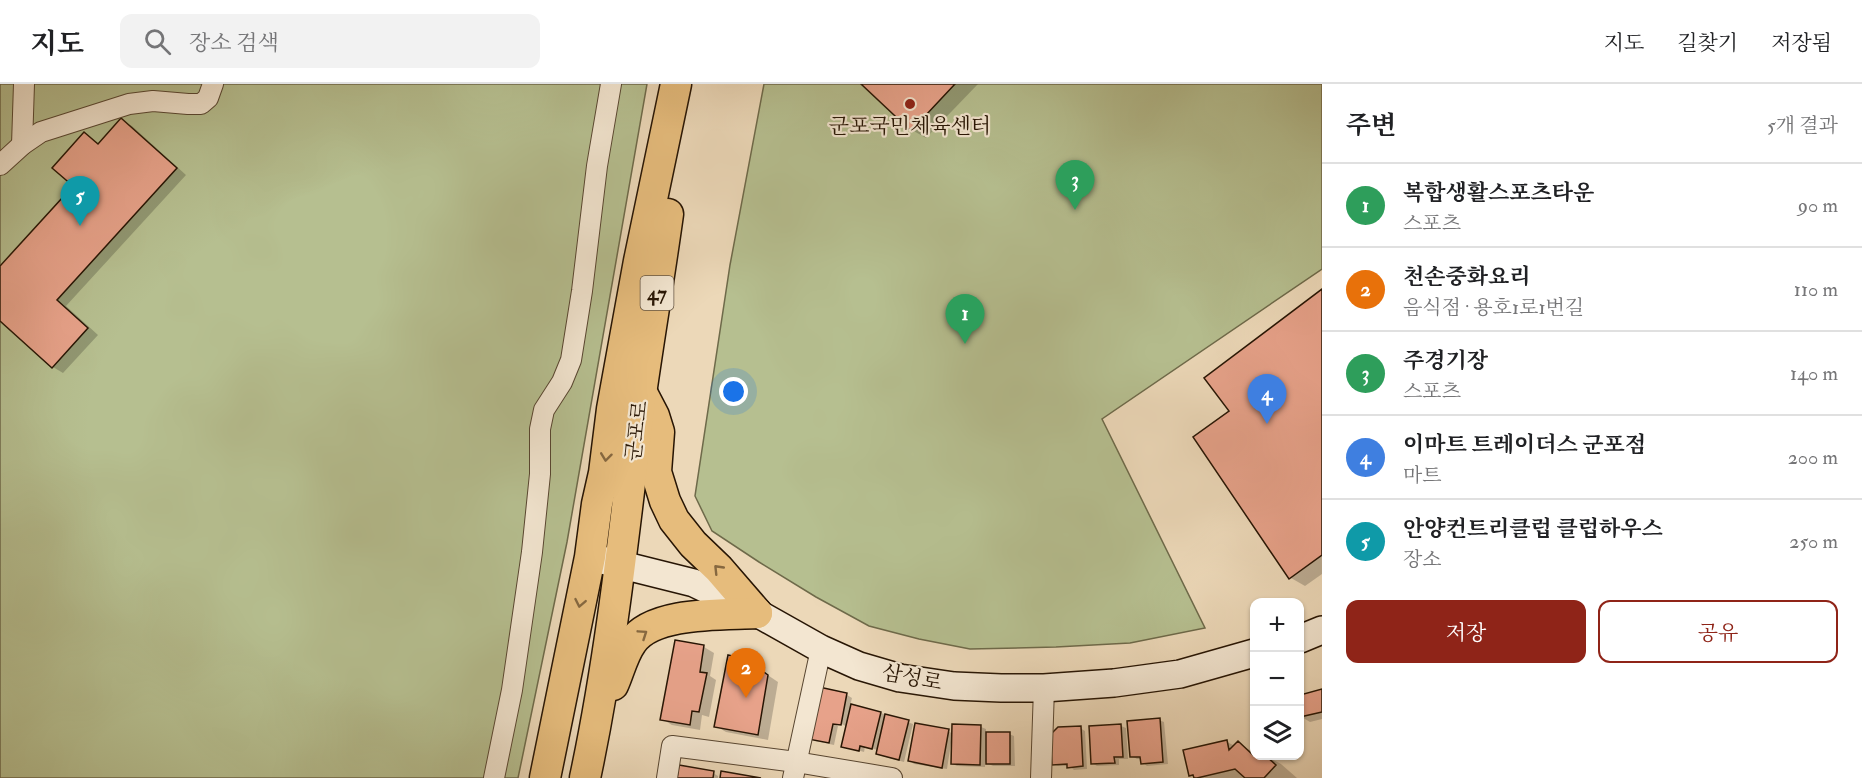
<!DOCTYPE html>
<html lang="ko">
<head>
<meta charset="utf-8">
<style>
	:root { --surface:#fff; --page:#f2f2f2; --text:#202124; --muted:#757577; --line:#e0e0e0; --accent:#8f2418 }
	body { margin:0; font-family:"IM FELL Double Pica","Noto Serif KR",serif; background:var(--page); color:var(--text) }
	.controls { position:absolute; right:18px; bottom:18px; display:grid; overflow:hidden; border-radius:12px; box-shadow:0 2px 4px #0004 }
	.controls button { width:54px; height:54px; display:grid; place-items:center; padding:0; border:0; border-bottom:2px solid var(--line); background:var(--surface); color:var(--text); font:30px sans-serif }
	.you { position:absolute; left:734px; top:308px; width:21px; height:21px; margin:-15px; border:4px solid #fff; border-radius:50%; background:#1a73e8; box-shadow:0 0 0 9px #1a73e833 }
	.badge { display:grid; place-items:center; width:39px; height:39px; border-radius:50%; background:var(--accent); color:#fff; font-size:20px; font-weight:700 }
	.pin { position:absolute; translate:-50% -50px; filter:drop-shadow(0 2px 3px #0008) }
	.pin::after { content:''; position:absolute; top:32px; width:21px; height:18px; background:inherit; clip-path:polygon(0 0,100% 0,50% 100%) }
	.list { margin:0; padding:0; list-style:none }
	h2 { display:flex; justify-content:space-between; align-items:center; height:78px; margin:0; padding:0 24px; font-size:26px }
	h2 small { font-size:20px; font-weight:400; color:var(--muted) }
	.list li { display:grid; grid-template-columns:39px 1fr auto; gap:18px; align-items:center; box-sizing:border-box; height:84px; padding:0 24px; border-top:2px solid var(--line) }
	.list b { display:block; font-size:22px; white-space:nowrap }
	.list p { margin:0; font-size:20px; white-space:nowrap; color:var(--muted) }
	.list em { font-size:20px; font-style:normal; color:var(--muted) }
	.actions { display:flex; gap:12px; padding:18px 24px }
	.actions a { flex:1; padding:14px 0; border:2px solid var(--accent); border-radius:12px; text-align:center; font-size:21px; color:var(--accent) }
	.actions .main { background:var(--accent); color:#fff }
	.icon { flex:none; width:33px; height:33px; fill:none; stroke:currentColor; stroke-width:2; stroke-linecap:round; stroke-linejoin:round }
	.map { position:relative; flex:none; width:1322px; height:694px; overflow:hidden }
	header { display:flex; align-items:center; gap:36px; box-sizing:border-box; height:84px; padding:0 30px; background:var(--surface); border-bottom:2px solid var(--line) }
	header strong { font-size:28px }
	nav { display:flex; gap:33px; margin-inline-start:auto; font-size:21px }
	.search { width:420px; height:54px; background:var(--page); display:flex; align-items:center; gap:15px; box-sizing:border-box; padding:0 21px; border-radius:12px; color:var(--muted); font-size:22px }
	main { display:flex }
	aside { flex:1; background:var(--surface) }
	.map>svg:first-child { display:block }
	.green { fill:#b6bf90; stroke:#6e6a4a; stroke-width:1.5 }
	.shadow { fill:#0003 }
	.building { fill:#e7a28a; stroke:#271504; stroke-width:1.5 }
	.lines { fill:none; stroke-linecap:round; stroke-linejoin:round }
	.street-casing { stroke:#584631; stroke-width:22 }
	.secondary-casing { stroke:#271504; stroke-width:30 }
	.primary-casing { stroke:#271504; stroke-width:33 }
	.street { stroke:#f3e6d1; stroke-width:20 }
	.secondary { stroke:#f3e6d1; stroke-width:27 }
	.primary { stroke:#e6bc7c; stroke-width:30 }
	.oneway { stroke:#866840 }
	.poi-dot { fill:#8f2418; stroke:#f3e6d1; stroke-width:2 }
	.labels { text-anchor:middle; dominant-baseline:central; stroke-width:4.5; stroke-linejoin:round; paint-order:stroke }
	.shield { fill:#f3e6d1; stroke:#645442; stroke-width:1.5 }
	.shield-label { font-size:20px; font-weight:bold; fill:#271504 }
	.poi-label { font-size:21px; fill:#271504; stroke:#f3e6d1 }
	.street-label { font-size:21px; fill:#271504; stroke:#f3e6d1 }
</style>
</head>
<body>
<header>
<strong>지도</strong>
<div class="search"><svg class="icon" aria-label="search" viewBox="0 0 24 24"><circle cx="10" cy="10" r="6"/><path d="M15 15l6 6"/></svg>장소 검색</div>
<nav><a>지도</a><a>길찾기</a><a>저장됨</a></nav>
</header>
<main>
<div class="map">
<svg width="1322" height="694" viewBox="0 0 1322 694">
	<rect width="100%" height="100%" fill="#ecd8b8"/>
	<filter id="stains"><feTurbulence type="fractalNoise" baseFrequency=".00333" numOctaves="4"/><feColorMatrix values="0 0 0 0 .2 0 0 0 0 .09 0 0 0 0 .02 0 0 0 .5 -.17"/></filter>
	<radialGradient id="worn" r=".72"><stop offset=".6" stop-color="#630" stop-opacity="0"/><stop offset="1" stop-color="#630" stop-opacity=".3"/></radialGradient>
	<g class="green">
		<polygon points="0,0 647,0 567,458 518,694 0,694"/>
		<polygon points="764,0 1322,0 1322,185 1102,335 1205,544 1130,559 1056,563 970,565 919,555 869,542 816,513 759,478 712,447 695,412 730,181"/>
	</g>
	<g class="shadow">
		<polygon points="864,0 978,0 926,54 912,46"/>
		<polygon points="121,36 132,42 186,91 66,222 98,251 63,289 53,283 0,235 0,185 75,102 85,50 99,60"/>
		<polygon points="1322,207 1322,490 1305,502 1291,494 1231,327"/>
		<polygon points="704,563 714,569 710,592 716,596 709,633 702,631 700,646 672,641 662,635"/>
		<polygon points="745,576 778,598 768,656 726,648 716,642"/>
		<polygon points="820,605 847,611 852,614 850,622 881,629 913,640 904,678 882,672 877,670 878,666 865,663 864,668 843,662 847,643 835,636 833,639 838,642 834,661 815,657 810,654"/>
		<polygon points="1322,607 1322,635 1310,638 1300,632 1300,612"/>
		<polygon points="1159,636 1164,638 1168,680 1147,682 1143,679 1142,675 1137,675 1132,672"/>
		<polygon points="1121,642 1126,644 1128,675 1119,675 1119,681 1097,682 1092,679"/>
		<polygon points="981,643 986,645 986,650 1009,650 1014,652 1015,682 993,682 985,678 985,683 957,682 953,680 953,660 951,659 947,685 914,680 910,677 948,647 953,650"/>
		<polygon points="1080,644 1085,647 1087,685 1074,686 1069,682 1058,682 1053,680"/>
		<polygon points="1227,658 1235,662 1238,659 1254,669 1254,672 1266,672 1281,680 1297,694 1196,694 1190,691"/>
		<polygon points="713,689 718,692 718,694 678,694"/>
	</g>
	<g class="building">
		<polygon points="861,0 955,0 911,47"/>
		<polygon points="121,34 177,84 57,216 88,244 52,284 0,237 0,182 73,102 52,84 84,48 98,60"/>
		<polygon points="1322,205 1322,471 1289,495 1193,353 1229,327 1204,294"/>
		<polygon points="675,556 704,561 700,588 707,589 699,628 692,627 690,641 660,636"/>
		<polygon points="728,571 746,575 768,591 758,651 714,643"/>
		<polygon points="819,603 847,609 841,641 833,640 829,659 808,655"/>
		<polygon points="1322,605 1322,628 1300,633 1300,611"/>
		<polygon points="851,620 881,628 872,665 860,662 859,667 841,663"/>
		<polygon points="885,630 909,636 899,676 876,670"/>
		<polygon points="1160,634 1163,678 1141,680 1140,673 1130,673 1127,637"/>
		<polygon points="915,639 949,645 942,684 908,677"/>
		<polygon points="952,640 981,641 980,681 951,680"/>
		<polygon points="1121,640 1123,673 1114,673 1115,679 1091,680 1089,642"/>
		<polygon points="1081,642 1083,682 1067,684 1067,680 1052,681 1050,651 1058,643"/>
		<rect x="986" y="648" width="24" height="32"/>
		<polygon points="1227,656 1229,666 1238,657 1253,671 1266,672 1276,681 1264,694 1245,694 1235,685 1197,694 1194,694 1193,691 1189,692 1183,666"/>
		<polygon points="679,681 714,687 713,694 677,694"/>
		<polygon points="721,687 761,694 720,694"/>
	</g>
	<g class="lines">
		<g class="street-casing">
			<g id="street">
				<polyline points="22,61 24,0"/>
				<polyline points="0,81 22,61 41,48 129,20 153,17 188,20 201,20 208,14 213,0"/>
				<polyline points="494,694 512,606 532,468 540,390 540,345 544,326 562,298 571,276 582,207 597,82 611,0"/>
				<polyline points="667,694 672,662 796,678 892,694"/>
				<polyline points="793,694 821,565"/>
				<polyline points="1041,694 1044,604"/>
			</g>
		</g>
		<g class="secondary-casing">
			<g id="secondary">
				<polyline points="590,473 694,499 757,529 821,565 859,582 900,594 954,602 1001,604 1044,604 1114,599 1180,590 1254,569"/>
				<polyline points="1300,555 1322,546"/>
			</g>
		</g>
		<g class="primary-casing">
			<g id="primary">
				<polyline points="642,309 654,332 659,348 656,388 665,417 674,436 693,460 719,485 757,529"/>
				<path d="M 613,601 C 619,588 623,570 632,558 C 653,527 723,531 757,529"/>
				<polyline points="545,694 590,473 597,420 604,389 612,325 639,177 676,0"/>
				<path d="M 585,694 C 611,572 624,448 639,324 C 648,259 659,195 668,130"/>
			</g>
		</g>
		<use href="#street" class="street"/>
		<use href="#secondary" class="secondary"/>
		<use href="#primary" class="primary"/>
	</g>
	<defs><path id="oneway-chevron" d="M-2-3.5L2.5 0L-2 3.5" fill="none" stroke-width="1.6" stroke-linecap="round" stroke-linejoin="round" transform="scale(1.5)"/></defs>
	<g class="oneway">
		<use href="#oneway-chevron" transform="translate(606 373) rotate(97)"/>
		<use href="#oneway-chevron" transform="translate(718 485) rotate(-134)"/>
		<use href="#oneway-chevron" transform="translate(580 519) rotate(101)"/>
		<use href="#oneway-chevron" transform="translate(643 550) rotate(-34)"/>
	</g>
	<circle class="poi-dot" cx="910" cy="20" r="6"/>
	<g class="labels">
		<rect class="shield" x="640.5" y="192" width="33" height="34" rx="4.5"/>
		<g class="shield-label">
			<text x="657" y="209">47</text>
		</g>
		<g class="poi-label">
			<text x="910" y="42">군포국민체육센터</text>
		</g>
		<g class="street-label">
			<text transform="translate(637 347) rotate(-83)">군포로</text>
			<text transform="translate(912 594) rotate(11)">삼성로</text>
		</g>
	</g>
	<rect width="100%" height="100%" filter="url(#stains)"/>
	<rect width="100%" height="100%" fill="url(#worn)"/>
</svg>
<div class="controls">
<button>+</button>
<button>−</button>
<button><svg class="icon" aria-label="layers" viewBox="0 0 24 24"><path d="M12 4l9 5-9 5-9-5zM3 14l9 5 9-5"/></svg></button>
</div>
<div class="you"></div>
<div class="pin badge" style="left:965px;top:260px;background:#2e9e5b">1</div>
<div class="pin badge" style="left:746px;top:614px;background:#e8710a">2</div>
<div class="pin badge" style="left:1075px;top:126px;background:#2e9e5b">3</div>
<div class="pin badge" style="left:1267px;top:340px;background:#3f7fe0">4</div>
<div class="pin badge" style="left:80px;top:142px;background:#0f9aa8">5</div>
</div>
<aside>
<h2>주변<small>5개 결과</small></h2>
<ul class="list">
<li><span class="badge" style="background:#2e9e5b">1</span><div><b>복합생활스포츠타운</b><p>스포츠</p></div><em>90 m</em></li>
<li><span class="badge" style="background:#e8710a">2</span><div><b>천손중화요리</b><p>음식점 · 용호1로1번길</p></div><em>110 m</em></li>
<li><span class="badge" style="background:#2e9e5b">3</span><div><b>주경기장</b><p>스포츠</p></div><em>140 m</em></li>
<li><span class="badge" style="background:#3f7fe0">4</span><div><b>이마트 트레이더스 군포점</b><p>마트</p></div><em>200 m</em></li>
<li><span class="badge" style="background:#0f9aa8">5</span><div><b>안양컨트리클럽 클럽하우스</b><p>장소</p></div><em>250 m</em></li>
</ul>
<div class="actions"><a class="main">저장</a><a>공유</a></div>
</aside>
</main>
</body>
</html>
